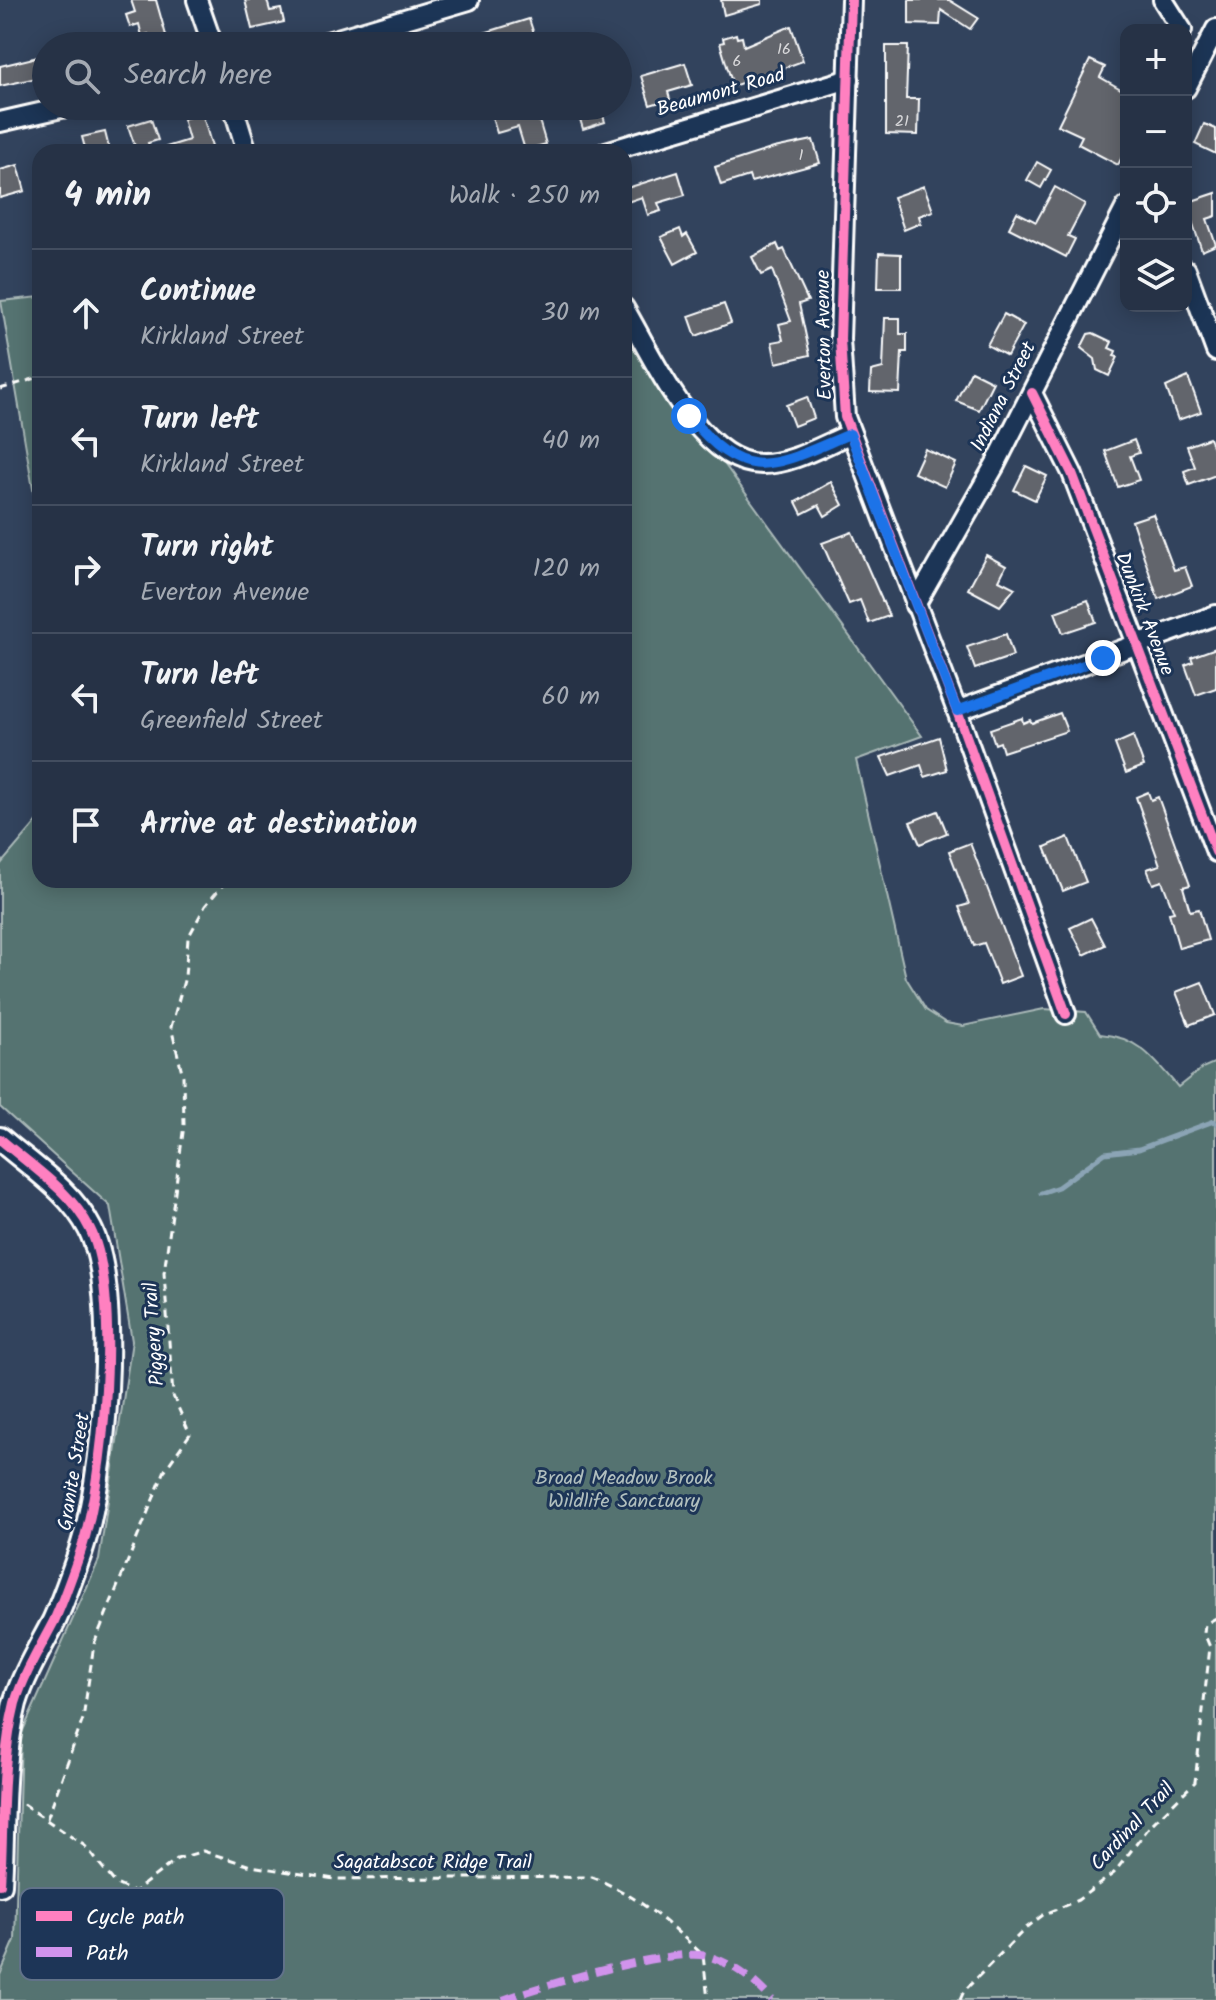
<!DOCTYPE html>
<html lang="en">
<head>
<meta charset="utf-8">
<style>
	:root { --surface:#263246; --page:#2e3a4d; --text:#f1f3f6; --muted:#a4aab3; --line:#424d5f }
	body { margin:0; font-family:Kalam,sans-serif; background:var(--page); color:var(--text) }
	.controls { position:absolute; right:24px; top:24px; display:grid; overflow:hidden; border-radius:16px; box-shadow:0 4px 20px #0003 }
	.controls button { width:72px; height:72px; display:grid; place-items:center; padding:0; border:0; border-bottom:2px solid var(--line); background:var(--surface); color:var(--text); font:40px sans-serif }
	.stop { position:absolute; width:24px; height:24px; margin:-18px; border:6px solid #1a73e8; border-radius:50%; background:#fff }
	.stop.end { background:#1a73e8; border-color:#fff; box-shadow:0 2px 8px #0008 }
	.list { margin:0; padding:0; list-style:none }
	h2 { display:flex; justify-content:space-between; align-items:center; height:104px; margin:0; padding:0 32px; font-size:34px }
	h2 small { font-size:26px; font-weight:400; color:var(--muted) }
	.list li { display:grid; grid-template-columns:52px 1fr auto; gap:24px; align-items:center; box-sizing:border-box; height:128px; padding:0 32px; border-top:2px solid var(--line) }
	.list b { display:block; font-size:30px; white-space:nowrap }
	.list p { margin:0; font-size:26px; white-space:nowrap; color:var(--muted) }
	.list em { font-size:26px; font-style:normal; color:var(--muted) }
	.icon { flex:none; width:44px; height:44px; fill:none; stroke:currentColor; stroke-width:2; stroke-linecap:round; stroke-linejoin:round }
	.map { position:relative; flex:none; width:1216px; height:2000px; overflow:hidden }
	.search { position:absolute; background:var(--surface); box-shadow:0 4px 20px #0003; left:32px; top:32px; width:600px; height:88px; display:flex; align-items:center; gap:20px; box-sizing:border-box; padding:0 28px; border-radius:44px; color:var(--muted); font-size:30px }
	.panel { position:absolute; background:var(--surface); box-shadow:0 4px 20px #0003; left:32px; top:144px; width:600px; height:744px; border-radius:24px }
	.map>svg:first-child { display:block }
	.green { fill:#557371; stroke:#aab9b8; stroke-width:2 }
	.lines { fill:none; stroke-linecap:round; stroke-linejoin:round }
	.stream { stroke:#8ba4b5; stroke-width:5 }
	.building { fill:#62656c; stroke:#fff; stroke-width:2 }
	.minor-casing { stroke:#fff; stroke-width:24 }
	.tertiary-casing { stroke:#fff; stroke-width:28 }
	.path { stroke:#fff; stroke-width:3; stroke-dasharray:8 6; stroke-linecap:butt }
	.minor { stroke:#1d3557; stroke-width:18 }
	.tertiary { stroke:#1d3557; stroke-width:22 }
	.quiet { stroke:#d193ec; stroke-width:8; stroke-dasharray:16 8; stroke-linecap:butt }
	.cycleway-casing { stroke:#1d3557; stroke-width:15 }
	.cycleway { stroke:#ff80c0; stroke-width:10 }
	.route { stroke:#1a73e8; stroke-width:10 }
	.labels { text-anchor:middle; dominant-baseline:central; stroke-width:6; stroke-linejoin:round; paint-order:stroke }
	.number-label { font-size:16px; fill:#d8d8da }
	.street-label { font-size:20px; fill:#fff; stroke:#1d3557 }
	.park-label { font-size:20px; fill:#b2c0bf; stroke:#1d3557 }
	.key { fill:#1d3557; stroke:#617289; stroke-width:2 }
	.key-label { font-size:22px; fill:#fff }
</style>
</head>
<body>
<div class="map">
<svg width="1216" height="2000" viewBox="0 0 1216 2000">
	<rect width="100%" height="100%" fill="#32435d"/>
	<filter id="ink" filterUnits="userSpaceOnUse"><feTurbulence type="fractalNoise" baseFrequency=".0125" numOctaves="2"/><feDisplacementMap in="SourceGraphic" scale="16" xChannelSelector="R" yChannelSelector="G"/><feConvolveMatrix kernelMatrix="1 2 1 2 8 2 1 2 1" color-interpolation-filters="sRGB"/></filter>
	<g filter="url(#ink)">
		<g class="green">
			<polygon points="40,297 40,530 1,301"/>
			<path d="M 624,326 L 922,736 L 856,760 L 906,978 L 926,1010 L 946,1023 L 963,1026 L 1044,1009 L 1086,1012 L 1100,1034 C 1139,1037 1154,1059 1178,1087 L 1202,1068 L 1216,1062 L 1216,2000 L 0,2000 L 0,1975 L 15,1940 L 21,1735 L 99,1560 L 132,1341 L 110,1206 L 0,1107 L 0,865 L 40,818 L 40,880 L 624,880 Z"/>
		</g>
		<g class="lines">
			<polyline class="stream" points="1041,1193 1058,1187 1105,1153 1139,1149 1214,1121 1216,1123"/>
		</g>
		<g class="building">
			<polygon points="131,0 156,0 169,46 152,46 148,34 142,36 139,24 130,27 126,15 135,12"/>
			<polygon points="245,0 267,0 270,11 281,9 284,22 252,29"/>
			<polygon points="721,0 762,0 762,4 724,15"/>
			<polygon points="909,0 949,0 978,18 970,29 941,10 940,25 909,24"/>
			<polygon points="529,19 536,40 516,46 453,46 452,43"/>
			<polygon points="791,26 803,61 733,86 720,43 724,42 723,38 736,34 737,38 742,37 744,46"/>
			<polygon points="886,46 908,46 906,99 919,99 918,135 886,134"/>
			<polygon points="46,55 46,76 0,86 0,66"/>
			<polygon points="1090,60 1105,67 1100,77 1126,92 1126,149 1118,165 1078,144 1082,136 1058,125"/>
			<polygon points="685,63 692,85 668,92 670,99 650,105 641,76"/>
			<polygon points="576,106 600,106 605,122 583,129"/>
			<polygon points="536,110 546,144 525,150 518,127 497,133 492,117 516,111 517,116"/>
			<polygon points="202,113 212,147 195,152 161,152 160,149 189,140 183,119"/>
			<polygon points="151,119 158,140 148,143 151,152 137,152 128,126"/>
			<polygon points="1204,124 1216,129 1216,154 1195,144"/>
			<polygon points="105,132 110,152 86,152 82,137"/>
			<polygon points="813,140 820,163 751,182 749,176 721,185 715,167 774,148"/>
			<polygon points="1037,162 1051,170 1041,188 1027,180"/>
			<polygon points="18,165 25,191 0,198 0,170"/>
			<polygon points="678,172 685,195 658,203 661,211 648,215 642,197 624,203 624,189"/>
			<polygon points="924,186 933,211 919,216 921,223 904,230 893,197"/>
			<polygon points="1055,187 1085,204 1068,236 1075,239 1066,257 1009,228 1017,212 1036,222"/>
			<polygon points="1216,193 1216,216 1207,219 1216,245 1202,251 1186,203"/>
			<polygon points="680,229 683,237 687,234 697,252 675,264 661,237"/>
			<polygon points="777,244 780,251 784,249 808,301 799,304 810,355 776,363 772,342 783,340 779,324 791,321 772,270 761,275 752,257"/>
			<polygon points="879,253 901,254 901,288 878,288"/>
			<polygon points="724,304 731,323 696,336 689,316"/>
			<polygon points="1004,314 1024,325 1007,356 987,345"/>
			<polygon points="885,318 900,318 900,334 907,334 907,352 902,352 900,393 870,392 871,371 883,368"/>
			<polygon points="1093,333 1112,342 1109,348 1116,351 1114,356 1118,357 1109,376 1097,370 1095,359 1081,348 1088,334"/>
			<polygon points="971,371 993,382 979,410 956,401"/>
			<polygon points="1188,377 1201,412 1178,420 1166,387"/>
			<polygon points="807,397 814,418 794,426 786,405"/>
			<polygon points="1209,438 1216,456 1216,475 1189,485 1184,471 1195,467 1187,446"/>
			<polygon points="1134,440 1139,453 1130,456 1139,480 1118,487 1105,451"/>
			<polygon points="925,449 956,463 945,487 914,473"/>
			<polygon points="1026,466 1047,476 1035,500 1014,490"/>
			<polygon points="831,482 843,505 825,516 819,505 802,514 796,502"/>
			<polygon points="1153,514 1174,570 1185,567 1192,586 1158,599 1132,521"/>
			<polygon points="852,532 889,616 869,623 860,600 849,604 822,543"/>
			<polygon points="986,555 1006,566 999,580 1015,588 1000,606 968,589"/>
			<polygon points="1088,600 1096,622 1063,633 1055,612"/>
			<polygon points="1006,634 1013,656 975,669 967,647"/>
			<polygon points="1216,648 1216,688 1196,695 1185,665 1193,662 1191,657"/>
			<polygon points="1060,713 1067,731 1003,752 1000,742 995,744 990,729 1022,718 1023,723 1030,720 1032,723"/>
			<polygon points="1133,736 1144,766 1126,773 1115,744"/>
			<polygon points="939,737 947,770 925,777 921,765 890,776 881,757"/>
			<polygon points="1148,792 1151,800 1158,797 1190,885 1183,887 1190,911 1199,909 1208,940 1179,948 1169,913 1174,912 1162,881 1153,884 1147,869 1160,865 1136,797"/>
			<polygon points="938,811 947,833 920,844 910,822"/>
			<polygon points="1068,837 1086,882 1063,891 1045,847"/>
			<polygon points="970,843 1021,976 1000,984 984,943 974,946 959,907 969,904 949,851"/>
			<polygon points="1091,918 1105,945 1084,955 1070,928"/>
			<polygon points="1202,982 1215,1015 1189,1025 1176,992"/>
		</g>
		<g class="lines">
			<g class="minor-casing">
				<g id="minor">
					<polyline points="197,0 213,46"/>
					<polyline points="851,0 840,339 845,417 957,711 1066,1014"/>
					<polyline points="1163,0 1182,30"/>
					<polyline points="314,46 469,0"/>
					<polyline points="1186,88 1216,29"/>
					<polyline points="233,106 247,152"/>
					<polyline points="0,122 70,106"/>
					<polyline points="606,152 849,79"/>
					<polyline points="1186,270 1216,351"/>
					<path d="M 624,308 C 652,355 700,465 762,464 C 792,464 823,445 850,434"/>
					<polyline points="1032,393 1072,473 1216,852"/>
					<polyline points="915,605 995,465 1126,207"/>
					<polyline points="957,711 1216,615"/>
				</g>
			</g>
			<g class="tertiary-casing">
				<path id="tertiary" d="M 0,1139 C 31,1166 71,1191 90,1229 C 122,1292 104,1485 80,1553 C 72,1575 64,1599 54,1621 C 40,1648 24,1674 15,1703 C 0,1764 4,1822 0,1884"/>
			</g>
			<g class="path">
				<polyline points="0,389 40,377"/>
				<path d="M 23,1804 L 85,1846 L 116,1884 L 134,1892 L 177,1859 L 203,1851 L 251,1866 L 334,1879 L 592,1877 C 640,1897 666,1921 703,1955 L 708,2000"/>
				<polyline points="47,1819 83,1719 94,1644 165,1470 190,1434 173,1396 164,1273 184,1125 183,1076 171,1027 185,977 188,938 205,906 227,880"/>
				<polyline points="960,2000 964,1991 1025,1929 1043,1915 1078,1900 1114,1873 1150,1826 1195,1782 1210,1647 1204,1633 1205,1624 1216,1618"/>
			</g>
			<use href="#minor" class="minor"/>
			<use href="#tertiary" class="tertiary"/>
			<path class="quiet" d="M 503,2000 C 541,1986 671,1947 707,1956 C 733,1963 754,1980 772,2000"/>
			<g class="cycleway-casing">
				<g id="cycleway">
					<polyline points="851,0 840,339 845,417 957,711 1066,1014"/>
					<polyline points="1032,393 1072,473 1216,852"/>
					<path d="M 0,1139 C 31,1166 71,1191 90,1229 C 122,1292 104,1485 80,1553 C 72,1575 64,1599 54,1621 C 40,1648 24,1674 15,1703 C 0,1764 4,1822 0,1884"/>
				</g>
			</g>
			<use href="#cycleway" class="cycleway"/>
		</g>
	</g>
	<g class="lines" filter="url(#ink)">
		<path class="route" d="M 689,416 C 747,488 775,465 850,434 L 957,711 L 1103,658"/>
	</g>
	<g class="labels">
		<g class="number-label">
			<text x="784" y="49">16</text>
			<text x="737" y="61">6</text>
			<text x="902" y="121">21</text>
			<text x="801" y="155">1</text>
		</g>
		<g class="street-label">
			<text transform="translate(721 93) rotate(-16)">Beaumont Road</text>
			<text transform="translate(825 335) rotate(-91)">Everton Avenue</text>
			<text transform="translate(1004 397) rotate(-63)">Indiana Street</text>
			<text transform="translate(1144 614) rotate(69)">Dunkirk Avenue</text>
			<text transform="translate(155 1334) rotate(-94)">Piggery Trail</text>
			<text transform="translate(75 1472) rotate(-81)">Granite Street</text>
			<text transform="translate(1133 1827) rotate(-47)">Cardinal Trail</text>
			<text x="433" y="1863">Sagatabscot Ridge Trail</text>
		</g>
		<g class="park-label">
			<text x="624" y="1479">Broad Meadow Brook<tspan x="624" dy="23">Wildlife Sanctuary</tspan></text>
		</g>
	</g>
	<rect x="20" y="1888" width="264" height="92" rx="12" class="key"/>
	<rect x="36" y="1911" width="36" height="10" fill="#ff80c0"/>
	<rect x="36" y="1947" width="36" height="10" fill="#d193ec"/>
	<g class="key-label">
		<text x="86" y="1924">Cycle path</text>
		<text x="86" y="1960">Path</text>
	</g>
</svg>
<div class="controls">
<button>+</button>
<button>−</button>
<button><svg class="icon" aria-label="locate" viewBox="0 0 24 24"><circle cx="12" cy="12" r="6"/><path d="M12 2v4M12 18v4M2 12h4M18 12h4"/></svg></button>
<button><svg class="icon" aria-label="layers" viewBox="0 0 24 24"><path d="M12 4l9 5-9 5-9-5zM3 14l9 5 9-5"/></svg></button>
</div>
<div class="stop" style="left:689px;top:416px"></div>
<div class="stop end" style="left:1103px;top:658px"></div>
<div class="search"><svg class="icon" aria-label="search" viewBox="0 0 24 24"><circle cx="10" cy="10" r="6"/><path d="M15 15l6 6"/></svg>Search here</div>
<section class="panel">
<h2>4 min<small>Walk · 250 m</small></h2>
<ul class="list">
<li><svg class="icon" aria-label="ahead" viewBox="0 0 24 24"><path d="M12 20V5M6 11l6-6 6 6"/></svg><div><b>Continue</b><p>Kirkland Street</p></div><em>30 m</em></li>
<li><svg class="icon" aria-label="left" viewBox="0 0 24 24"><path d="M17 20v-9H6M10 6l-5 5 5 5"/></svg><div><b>Turn left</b><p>Kirkland Street</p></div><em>40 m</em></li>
<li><svg class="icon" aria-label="right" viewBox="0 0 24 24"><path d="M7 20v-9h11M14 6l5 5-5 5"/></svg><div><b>Turn right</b><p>Everton Avenue</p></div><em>120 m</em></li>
<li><svg class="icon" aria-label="left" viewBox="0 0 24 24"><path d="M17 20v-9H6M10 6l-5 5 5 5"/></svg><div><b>Turn left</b><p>Greenfield Street</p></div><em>60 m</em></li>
<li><svg class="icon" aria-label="arrive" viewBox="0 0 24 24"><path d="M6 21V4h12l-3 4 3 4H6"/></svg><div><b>Arrive at destination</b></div></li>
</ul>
</section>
</div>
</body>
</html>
